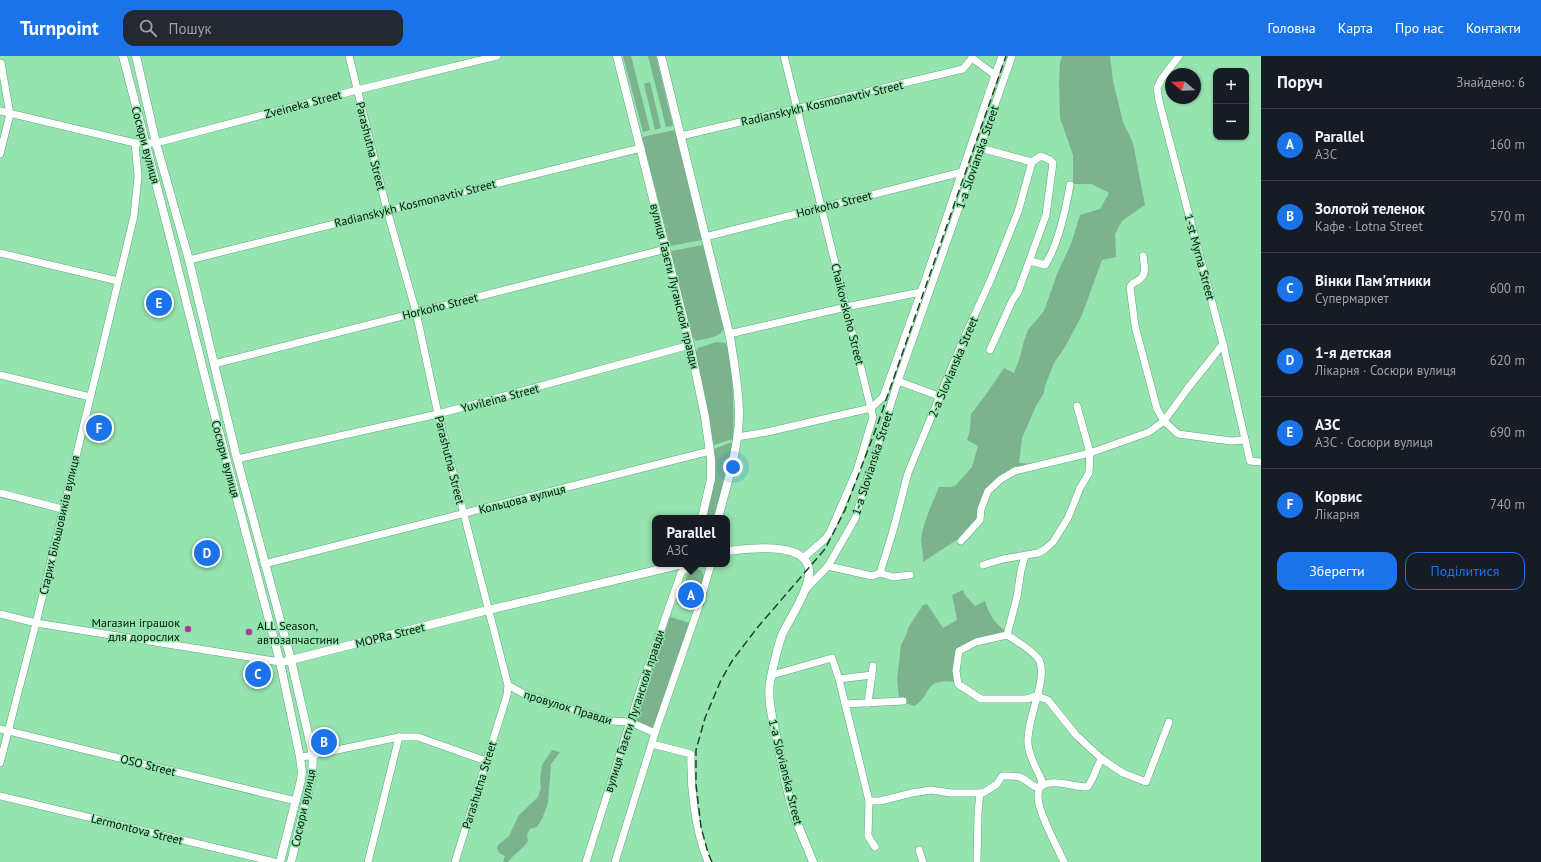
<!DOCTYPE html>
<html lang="uk">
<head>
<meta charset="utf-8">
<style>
	:root { --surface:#171b24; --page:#242831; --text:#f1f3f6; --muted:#9ea1a6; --line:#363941; --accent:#1a73e8 }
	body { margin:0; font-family:"PT Sans",sans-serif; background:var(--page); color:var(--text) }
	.controls { position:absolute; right:12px; top:12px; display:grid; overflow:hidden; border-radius:8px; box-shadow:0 1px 3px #0004 }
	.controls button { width:36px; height:36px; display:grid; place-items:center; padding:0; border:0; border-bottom:1px solid var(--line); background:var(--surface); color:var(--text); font:20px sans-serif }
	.compass { position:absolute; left:1165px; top:12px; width:36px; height:36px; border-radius:50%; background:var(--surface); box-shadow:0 1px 3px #0004; rotate:289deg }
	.you { position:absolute; left:733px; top:411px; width:14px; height:14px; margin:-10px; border:3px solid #fff; border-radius:50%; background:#1a73e8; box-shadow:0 0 0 6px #1a73e833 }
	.badge { display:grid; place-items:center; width:26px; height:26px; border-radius:50%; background:var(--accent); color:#fff; font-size:13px; font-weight:700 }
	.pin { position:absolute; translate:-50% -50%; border:2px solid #fff; box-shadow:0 1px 4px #0006 }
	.popup { position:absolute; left:652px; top:459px; width:78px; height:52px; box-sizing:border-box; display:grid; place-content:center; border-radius:8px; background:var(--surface); filter:drop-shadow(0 1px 3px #0005); font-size:13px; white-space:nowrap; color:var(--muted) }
	.popup b { font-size:15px; color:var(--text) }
	.popup::after { content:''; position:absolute; left:50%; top:100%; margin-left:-8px; border:8px solid transparent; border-top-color:var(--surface) }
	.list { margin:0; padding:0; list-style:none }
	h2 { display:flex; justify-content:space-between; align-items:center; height:52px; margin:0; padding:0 16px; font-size:17px }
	h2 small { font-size:13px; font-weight:400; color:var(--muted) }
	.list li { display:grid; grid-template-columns:26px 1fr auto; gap:12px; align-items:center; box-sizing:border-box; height:72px; padding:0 16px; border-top:1px solid var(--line) }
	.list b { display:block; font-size:15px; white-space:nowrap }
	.list p { margin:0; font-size:13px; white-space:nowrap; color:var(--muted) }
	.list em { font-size:13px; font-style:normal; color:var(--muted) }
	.actions { display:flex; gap:8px; padding:12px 16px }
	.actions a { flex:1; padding:9px 0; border:1px solid var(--accent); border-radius:12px; text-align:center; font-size:14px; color:var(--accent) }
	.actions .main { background:var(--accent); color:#fff }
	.icon { flex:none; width:22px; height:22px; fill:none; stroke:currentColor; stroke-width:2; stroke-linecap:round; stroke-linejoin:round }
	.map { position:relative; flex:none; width:1261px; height:806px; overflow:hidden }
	header { display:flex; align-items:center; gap:24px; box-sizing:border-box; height:56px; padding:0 20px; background:var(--accent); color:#fff }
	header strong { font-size:19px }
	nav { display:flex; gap:22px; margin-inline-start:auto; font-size:14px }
	.search { width:280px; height:36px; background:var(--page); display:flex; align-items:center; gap:10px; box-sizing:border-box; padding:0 14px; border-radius:12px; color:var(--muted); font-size:15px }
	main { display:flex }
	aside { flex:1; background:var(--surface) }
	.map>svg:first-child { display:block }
	.green { fill:#7cb38e }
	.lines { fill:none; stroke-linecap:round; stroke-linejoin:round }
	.minor-casing { stroke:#5da979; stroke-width:8 }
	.tertiary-casing { stroke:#5da979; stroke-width:9 }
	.minor { stroke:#fff; stroke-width:7 }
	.tertiary { stroke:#fff; stroke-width:8 }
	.rail { stroke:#20442b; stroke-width:1.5; stroke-dasharray:8 4; stroke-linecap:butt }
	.poi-dot { fill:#a93a98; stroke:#95e3af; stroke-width:1.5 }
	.labels { text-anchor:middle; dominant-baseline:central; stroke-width:3; stroke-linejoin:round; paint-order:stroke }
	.street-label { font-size:12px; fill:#001807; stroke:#95e3af }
	.poi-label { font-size:12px; fill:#001807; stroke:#95e3af; text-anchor:end }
</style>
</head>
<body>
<header>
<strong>Turnpoint</strong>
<div class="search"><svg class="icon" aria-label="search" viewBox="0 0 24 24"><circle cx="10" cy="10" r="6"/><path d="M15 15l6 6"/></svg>Пошук</div>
<nav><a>Головна</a><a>Карта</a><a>Про нас</a><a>Контакти</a></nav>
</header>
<main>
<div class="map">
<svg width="1261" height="806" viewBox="0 0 1261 806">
	<rect width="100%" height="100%" fill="#95e3af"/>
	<g class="green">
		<polygon points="623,0 631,0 650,74 643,76"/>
		<polygon points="648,0 656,0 673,70 666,71"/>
		<path d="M 1062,0 L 1110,0 L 1113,25 L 1123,66 L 1133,87 L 1145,149 L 1122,165 L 1115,178 L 1116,201 L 1102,204 L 1082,259 L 1065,291 L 1054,307 L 1045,330 L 1044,337 L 1036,350 L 1022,382 L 1019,407 L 1034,408 L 1013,411 L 1001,419 L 986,431 L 979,449 L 977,461 L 958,483 L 923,506 C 924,498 921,491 921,484 C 923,466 932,448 939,431 L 950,431 L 956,429 L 972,411 L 978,390 L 967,384 L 970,374 L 971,358 L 985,340 L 1004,312 L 1014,317 L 1020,301 L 1024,285 L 1028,274 L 1044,255 L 1057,218 L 1071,188 L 1080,159 L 1100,153 L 1109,137 L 1092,128 L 1074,128 L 1073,125 L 1073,99 L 1060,62 L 1059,26 L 1060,7 Z"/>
		<polygon points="650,26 661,72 655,74 644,28"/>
		<polygon points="675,74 702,184 670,190 642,81"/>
		<path d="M 703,189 L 724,273 C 719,282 706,282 696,285 L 691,279 L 671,195 Z"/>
		<path d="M 716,286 L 725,287 C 734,298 734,367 733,383 L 714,389 L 695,297 L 698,292 Z"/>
		<polygon points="732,386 730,407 714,462 706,462 716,415 714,393"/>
		<path d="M 695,512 L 702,515 C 705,521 704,530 697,534 L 687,530 C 684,523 687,514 695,512 Z"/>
		<path d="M 963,534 L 965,539 L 975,550 L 985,545 C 989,558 994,567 1006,575 L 1004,577 L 956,595 L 955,626 C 922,621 932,641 914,650 L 906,647 L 906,642 L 899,642 L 897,623 L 901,589 L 907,577 L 908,572 L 923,549 L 927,548 L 943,572 L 957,564 L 952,539 Z"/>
		<polygon points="670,561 690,567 654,673 634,664"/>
		<path d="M 552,694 L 560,696 L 551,708 L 548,747 L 542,763 L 537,771 L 530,773 L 527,778 L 528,785 C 522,794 514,798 508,806 L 503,806 L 505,800 L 499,797 L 497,792 L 498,789 L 509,780 L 519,759 L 538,741 L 541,732 L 540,725 L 542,709 Z"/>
	</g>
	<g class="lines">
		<g class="minor-casing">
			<g id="minor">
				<polyline points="349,0 387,154 416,256 438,358 508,629 507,639 455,806"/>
				<polyline points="784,0 873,361 857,414 830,476 824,484 803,502"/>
				<polyline points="1179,0 1162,22 1157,32 1159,45 1223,288 1250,405 1261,406"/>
				<polyline points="995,19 1002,0"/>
				<polyline points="0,55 135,87"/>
				<polyline points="681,80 963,13 972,2"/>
				<polyline points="980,92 1032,106 1041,100 1050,104 1053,107 1046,159 1018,236 1012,245 990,294"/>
				<polyline points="0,98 10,58 1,7"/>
				<polyline points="705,181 962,116"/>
				<polyline points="0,197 118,225"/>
				<path d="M 1143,200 C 1144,208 1147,218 1140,223 C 1136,227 1132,226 1130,231 L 1135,270 L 1157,353 L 1164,365 L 1178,378 L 1231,385 L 1245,384"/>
				<polyline points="189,204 641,92"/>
				<path d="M 1030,205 L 1045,209 C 1058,189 1066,152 1070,129"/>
				<polyline points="729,278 846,251 921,236"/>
				<polyline points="214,308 666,193"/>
				<polyline points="0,319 90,341"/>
				<polyline points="898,325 941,341"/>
				<polyline points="737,381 767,376 871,352 883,341 921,236 995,19 972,2"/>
				<polyline points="237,403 438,358 690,289"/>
				<polyline points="0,437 62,453"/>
				<polyline points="961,485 980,464 981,453 988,435 1001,423 1015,415 1090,397 1149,376 1164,365 1188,332 1223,288"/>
				<polyline points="1025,500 1021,514 1017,541 1007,579 976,586 959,595 956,615 958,628 981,643 1026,643 1037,640 1048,644 1076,679 1102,703 1123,717 1146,726 1169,666"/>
				<polyline points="264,508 710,395"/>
				<polyline points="983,509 1003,503 1038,497 1044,494 1053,486 1068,462 1080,432 1089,417 1090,397 1077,350"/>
				<polyline points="828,510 872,520 880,517 893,521 910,519"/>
				<polyline points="880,517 893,475 908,417 961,289 991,223 1018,156 1032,106"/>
				<polyline points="806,533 828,510 855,463 898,325 1012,0"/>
				<polyline points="0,558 36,567 280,606 284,606"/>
				<path d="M 1007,579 C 1015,584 1037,597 1040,606 C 1047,627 1026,663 1028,688 C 1029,701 1037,713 1042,725 C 1040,730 1038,735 1038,741 C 1038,756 1057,791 1064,806"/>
				<polyline points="772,619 832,602 839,623 869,745 868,780 875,791"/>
				<polyline points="839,623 872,619"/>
				<polyline points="508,629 524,638 611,665 630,666 655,677"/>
				<polyline points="868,647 873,610"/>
				<polyline points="845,648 903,645"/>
				<polyline points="0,673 296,745"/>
				<path d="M 652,688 L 691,698 C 690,733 695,774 708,806"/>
				<polyline points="300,701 308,700 399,681 418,681 486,705"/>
				<polyline points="0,707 36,567 134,160 138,120 135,87 156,87 357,34 497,0"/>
				<polyline points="0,740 274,806"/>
				<path d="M 869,745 L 880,745 L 912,737 L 931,734 L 951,737 L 983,737 L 997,728 L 1002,720 C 1009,720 1016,719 1022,722 C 1028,725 1032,731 1039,732 C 1051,721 1072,731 1087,731 C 1094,724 1095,712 1102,703"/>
				<polyline points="919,794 923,806"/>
				<polyline points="368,806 399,681"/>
				<polyline points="586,806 641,631 681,517 690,508"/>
				<polyline points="615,806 655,677 699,550 711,508"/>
				<polyline points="977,806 978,757 980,737"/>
			</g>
		</g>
		<g class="tertiary-casing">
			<g id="tertiary">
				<polyline points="123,0 172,189 211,345 280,606 300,701 302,716 301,724 280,806"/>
				<polyline points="136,0 156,87 189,204 237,403 291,604 313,699 312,720 291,806"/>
				<polyline points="617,0 690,289 705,361 711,403 711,423 702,462"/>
				<path d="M 661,0 L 730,281 C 734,307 739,333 739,360 C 738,395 727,428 718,462"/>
				<path d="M 727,495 C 747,493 796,486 807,507 C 817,524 789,563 782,579 C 777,592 774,607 771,621 C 766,641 773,664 777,684 C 782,708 786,734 794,758 C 799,774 807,790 813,806"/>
				<polyline points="287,605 488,554 683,508"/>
			</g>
		</g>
		<use href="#minor" class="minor"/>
		<use href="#tertiary" class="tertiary"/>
		<polyline class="rail" points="712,806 708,797 701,771 696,728 696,694 705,662 721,624 732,605 757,572 825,493 845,454 877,370 1006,0"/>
	</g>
	<g class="poi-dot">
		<circle cx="188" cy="573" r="4"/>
		<circle cx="249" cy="576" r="4"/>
	</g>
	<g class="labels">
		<g class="street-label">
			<text transform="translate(822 47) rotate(-13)">Radianskykh Kosmonavtiv Street</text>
			<text transform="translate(303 48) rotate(-15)">Zveineka Street</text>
			<text transform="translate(146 89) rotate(75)">Сосюри вулиця</text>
			<text transform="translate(371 90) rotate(76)">Parashutna Street</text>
			<text transform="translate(977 101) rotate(-71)">1-a Slovianska Street</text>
			<text transform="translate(415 147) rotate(-14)">Radianskykh Kosmonavtiv Street</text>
			<text transform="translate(834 148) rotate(-14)">Horkoho Street</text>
			<text transform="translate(1200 201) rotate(75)">1-st Myrna Street</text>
			<text transform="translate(675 230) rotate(76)">вулиця Газєти Луганской правди</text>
			<text transform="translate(440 250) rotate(-14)">Horkoho Street</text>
			<text transform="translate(848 258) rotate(76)">Chaikovskoho Street</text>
			<text transform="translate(953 311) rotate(-67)">2-a Slovianska Street</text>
			<text transform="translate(500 342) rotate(-15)">Yuvileina Street</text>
			<text transform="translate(226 403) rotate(75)">Сосюри вулиця</text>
			<text transform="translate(450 404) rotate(76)">Parashutna Street</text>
			<text transform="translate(872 407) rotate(-72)">1-a Slovianska Street</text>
			<text transform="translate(522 443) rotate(-14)">Кольцова вулиця</text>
			<text transform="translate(59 469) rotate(-77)">Старих Більшовиків вулиця</text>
			<text transform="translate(390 579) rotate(-14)">MOPRa Street</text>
			<text transform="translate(568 651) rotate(17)">провулок Правди</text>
			<text transform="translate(634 655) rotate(-72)">вулиця Газєти Луганской правди</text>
			<text transform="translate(148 709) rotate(14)">OSO Street</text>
			<text transform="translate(786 716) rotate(76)">1-a Slovianska Street</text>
			<text transform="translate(479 729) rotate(-73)">Parashutna Street</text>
			<text transform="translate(303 752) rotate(-78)">Сосюри вулиця</text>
			<text transform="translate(137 773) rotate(14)">Lermontova Street</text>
		</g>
		<g class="poi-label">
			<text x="180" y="566">Магазин іграшок<tspan x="180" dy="14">для дорослих</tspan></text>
			<text x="257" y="569" text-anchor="start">ALL Season,<tspan x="257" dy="14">автозапчастини</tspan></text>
		</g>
	</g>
</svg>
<div class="controls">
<button>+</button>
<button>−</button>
</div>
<svg class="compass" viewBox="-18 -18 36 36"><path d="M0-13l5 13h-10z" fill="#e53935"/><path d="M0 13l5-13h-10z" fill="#9ea1a6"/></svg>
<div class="you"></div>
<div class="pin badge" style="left:691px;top:539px">A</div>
<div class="popup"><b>Parallel</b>АЗС</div>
<div class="pin badge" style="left:324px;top:686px">B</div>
<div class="pin badge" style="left:258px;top:618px">C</div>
<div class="pin badge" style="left:207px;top:497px">D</div>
<div class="pin badge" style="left:159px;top:247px">E</div>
<div class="pin badge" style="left:99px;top:372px">F</div>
</div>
<aside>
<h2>Поруч<small>Знайдено: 6</small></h2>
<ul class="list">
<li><span class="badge">A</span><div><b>Parallel</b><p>АЗС</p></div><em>160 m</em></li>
<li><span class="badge">B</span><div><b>Золотой теленок</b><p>Кафе · Lotna Street</p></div><em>570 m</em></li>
<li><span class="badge">C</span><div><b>Вінки Пам'ятники</b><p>Супермаркет</p></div><em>600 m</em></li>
<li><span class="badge">D</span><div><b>1-я детская</b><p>Лікарня · Сосюри вулиця</p></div><em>620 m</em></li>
<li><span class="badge">E</span><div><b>АЗС</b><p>АЗС · Сосюри вулиця</p></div><em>690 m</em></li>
<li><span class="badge">F</span><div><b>Корвис</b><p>Лікарня</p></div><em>740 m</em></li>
</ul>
<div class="actions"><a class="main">Зберегти</a><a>Поділитися</a></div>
</aside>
</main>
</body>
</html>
